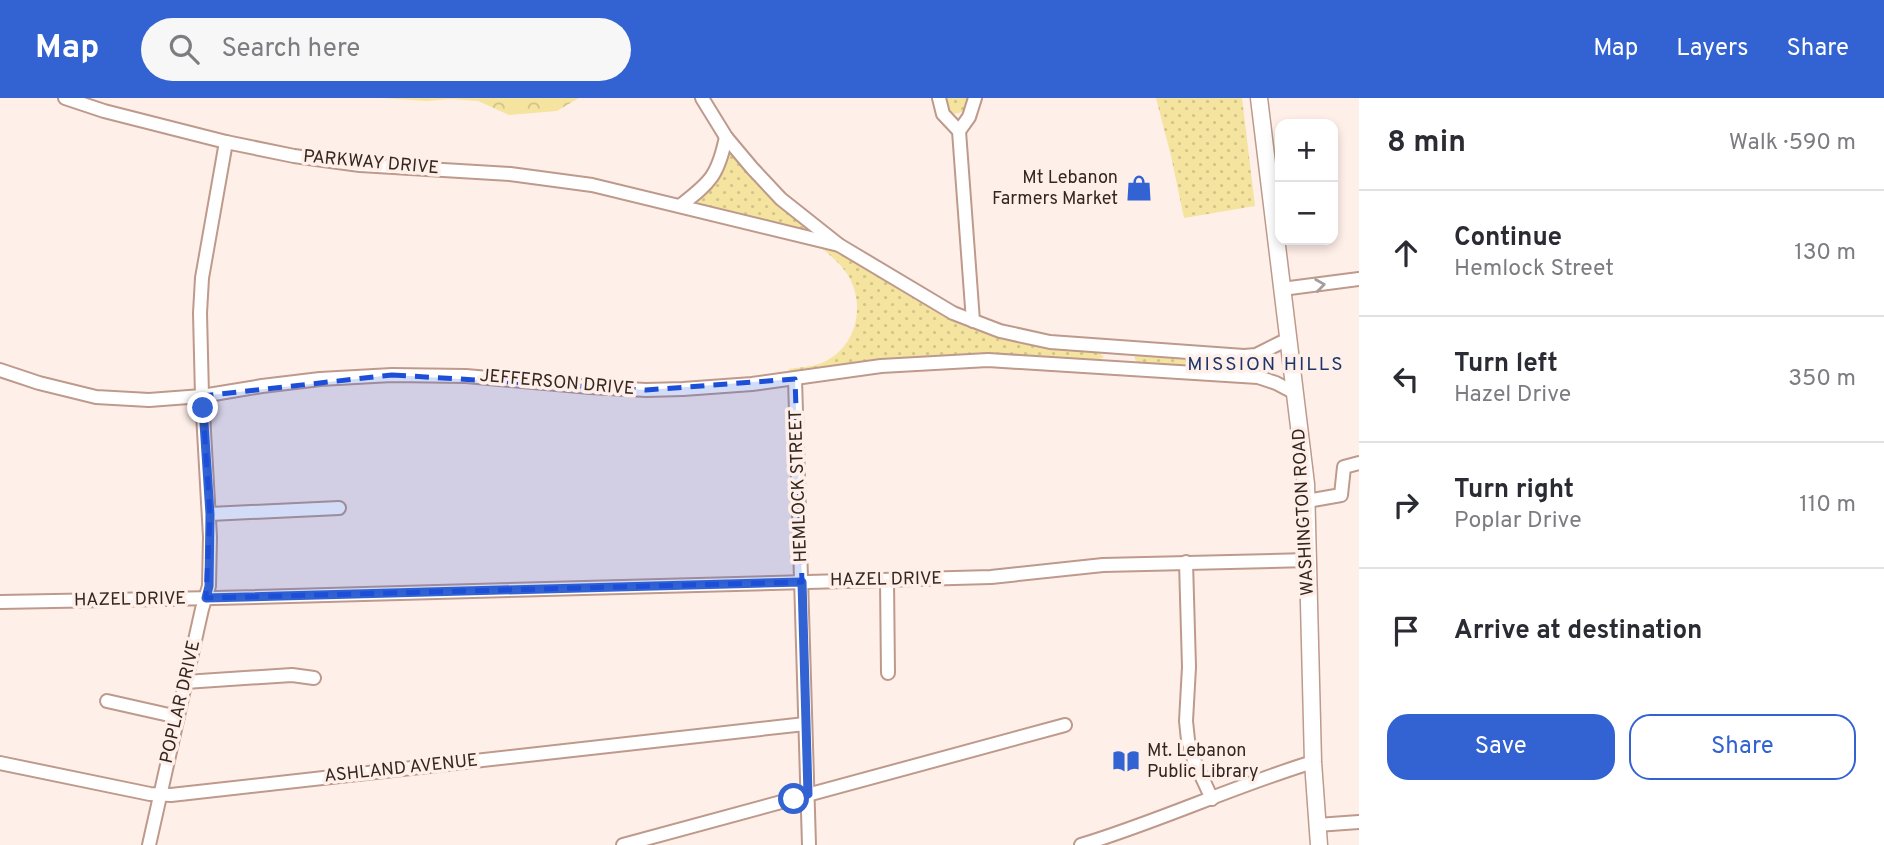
<!DOCTYPE html>
<html lang="en">
<head>
<meta charset="utf-8">
<style>
	:root { --surface:#fff; --page:#f7f7f7; --text:#2b2b33; --muted:#7c7c81; --line:#e1e1e2; --accent:#3363d2 }
	body { margin:0; font-family:Overpass,sans-serif; background:var(--page); color:var(--text) }
	.controls { position:absolute; right:21px; top:21px; display:grid; overflow:hidden; border-radius:14px; box-shadow:0 4px 10px #0003 }
	.controls button { width:63px; height:63px; display:grid; place-items:center; padding:0; border:0; border-bottom:2px solid var(--line); background:var(--surface); color:var(--text); font:35px sans-serif }
	.stop { position:absolute; width:21px; height:21px; margin:-16px; border:5px solid #3363d2; border-radius:50%; background:#fff }
	.stop.end { background:#3363d2; border-color:#fff; box-shadow:0 2px 7px #0008 }
	.list { margin:0; padding:0; list-style:none }
	h2 { display:flex; justify-content:space-between; align-items:center; height:91px; margin:0; padding:0 28px; font-size:30px }
	h2 small { font-size:23px; font-weight:400; color:var(--muted) }
	.list li { display:grid; grid-template-columns:46px 1fr auto; gap:21px; align-items:center; box-sizing:border-box; height:126px; padding:0 28px; border-top:2px solid var(--line) }
	.list b { display:block; font-size:26px; white-space:nowrap }
	.list p { margin:0; font-size:23px; white-space:nowrap; color:var(--muted) }
	.list em { font-size:23px; font-style:normal; color:var(--muted) }
	.actions { display:flex; gap:14px; padding:21px 28px }
	.actions a { flex:1; padding:16px 0; border:2px solid var(--accent); border-radius:21px; text-align:center; font-size:24px; color:var(--accent) }
	.actions .main { background:var(--accent); color:#fff }
	.icon { flex:none; width:38px; height:38px; fill:none; stroke:currentColor; stroke-width:2; stroke-linecap:round; stroke-linejoin:round }
	.map { position:relative; flex:none; width:1359px; height:747px; overflow:hidden }
	header { display:flex; align-items:center; gap:42px; box-sizing:border-box; height:98px; padding:0 35px; background:var(--accent); color:#fff }
	header strong { font-size:33px }
	nav { display:flex; gap:38px; margin-inline-start:auto; font-size:24px }
	.search { width:490px; height:63px; background:var(--page); display:flex; align-items:center; gap:18px; box-sizing:border-box; padding:0 24px; border-radius:38px; color:var(--muted); font-size:26px }
	main { display:flex }
	aside { flex:1; background:var(--surface) }
	.map>svg:first-child { display:block }
	.grass { fill:url(#grass-dots) }
	.forest { fill:url(#forest-crowns) }
	.lines { fill:none; stroke-linecap:round; stroke-linejoin:round }
	.minor-casing { stroke:#be9a8c; stroke-width:16 }
	.major-casing { stroke:#be9a8c; stroke-width:19 }
	.minor { stroke:#fff; stroke-width:12 }
	.major { stroke:#fff; stroke-width:16 }
	.oneway { stroke:#a49d9b }
	.route { stroke:#3363d2; stroke-width:9 }
	.marked { fill:#1d4ed8; fill-opacity:0.2; stroke:#1d4ed8; stroke-width:5; stroke-dasharray:14 9; stroke-linejoin:round }
	.labels { text-anchor:middle; dominant-baseline:central; stroke-width:7; stroke-linejoin:round; paint-order:stroke }
	.street-label { font-size:18px; fill:#342621; stroke:#ffefe9 }
	.poi-label { font-size:18px; fill:#342621; stroke:#ffefe9; text-anchor:end }
	.neighbourhood-label { font-size:19px; letter-spacing:2px; fill:#1c356b; stroke:#ffefe9 }
</style>
</head>
<body>
<header>
<strong>Map</strong>
<div class="search"><svg class="icon" aria-label="search" viewBox="0 0 24 24"><circle cx="10" cy="10" r="6"/><path d="M15 15l6 6"/></svg>Search here</div>
<nav><a>Map</a><a>Layers</a><a>Share</a></nav>
</header>
<main>
<div class="map">
<svg width="1359" height="747" viewBox="0 0 1359 747">
	<defs>
		<pattern id="grass-dots" width="8" height="8" patternUnits="userSpaceOnUse" patternTransform="scale(1.75)"><rect width="8" height="8" fill="#f4e49f"/><path d="M2 2h.1M6 6h.1" fill="none" stroke="#d2c389" stroke-width="1.8" stroke-linecap="round"/></pattern>
		<pattern id="forest-crowns" width="20" height="18" patternUnits="userSpaceOnUse" patternTransform="scale(1.75)"><rect width="20" height="18" fill="#f4e49f"/><path d="M2 6a3 3 0 1 1 6 0M12 15a3 3 0 1 1 6 0" fill="none" stroke="#d2c389"/></pattern>
	</defs>
	<rect width="100%" height="100%" fill="#ffefe9"/>
	<g class="grass">
		<path d="M 943,0 L 968,0 L 966,11 C 960,16 955,17 948,14 Z"/>
		<polygon points="1156,0 1242,0 1255,108 1184,120 1171,58"/>
		<path d="M 731,51 L 747,73 L 773,102 L 811,131 L 810,134 L 697,106 L 697,103 C 717,86 724,77 731,51 Z"/>
		<path d="M 825,148 C 875,172 919,209 971,229 C 1012,245 1054,249 1098,253 L 1104,259 L 1098,262 L 994,257 L 790,276 L 789,271 C 801,269 815,269 826,263 C 857,247 865,208 849,179 C 843,168 832,159 823,151 Z"/>
		<polygon points="1137,256 1257,262 1268,259 1274,261 1276,273 1269,276 1139,266 1134,260"/>
	</g>
	<polygon class="forest" points="381,0 579,0 557,13 509,17 478,3 451,1 427,3"/>
	<g class="lines">
		<g class="minor-casing">
			<g id="minor">
				<polyline points="65,0 104,13 226,44 294,58 360,67 510,76 592,87 839,147"/>
				<polyline points="702,0 726,39 752,70 781,101 839,147 953,215 1000,233 1050,244 1244,258 1256,257 1288,241"/>
				<polyline points="939,0 943,16 959,33 973,223"/>
				<polyline points="959,33 969,19 975,0"/>
				<path d="M 681,107 C 711,84 718,77 726,39"/>
				<polyline points="1282,191 1359,181"/>
				<polyline points="0,272 39,285 96,299 149,302 202,298 262,288 320,281 392,277 466,278 590,289 646,292 683,291 752,286 881,268 988,262 1258,279 1276,285 1295,295"/>
				<polyline points="795,281 809,747"/>
				<polyline points="1307,403 1341,397 1344,369 1359,365"/>
				<polyline points="210,416 339,410"/>
				<polyline points="1186,464 1189,569 1186,623 1188,642 1194,662 1212,701"/>
				<polyline points="887,482 888,575"/>
				<polyline points="0,504 215,500 991,479 1103,467 1309,462"/>
				<polyline points="185,584 292,577 314,580"/>
				<polyline points="107,603 178,619"/>
				<polyline points="0,665 150,696 171,697 805,626"/>
				<polyline points="1317,727 1359,724"/>
				<polyline points="149,747 202,511 209,488 210,439 202,298 200,215 202,180 226,44"/>
				<polyline points="623,747 1065,627"/>
				<path d="M 1081,747 C 1160,723 1234,688 1313,664"/>
			</g>
		</g>
		<g class="major-casing">
			<polyline id="major" points="1259,0 1306,386 1313,664 1319,747"/>
		</g>
		<use href="#minor" class="minor"/>
		<use href="#major" class="major"/>
	</g>
	<defs><path id="oneway-chevron" d="M-2-3.5L2.5 0L-2 3.5" fill="none" stroke-width="1.6" stroke-linecap="round" stroke-linejoin="round" transform="scale(1.75)"/></defs>
	<use class="oneway" href="#oneway-chevron" transform="translate(1320 187) rotate(-8)"/>
	<g class="lines">
		<polyline class="route" points="203,310 210,416 209,488 206,500 802,484 808,696 794,701"/>
	</g>
	<path class="marked" d="M 392,277 L 646,292 L 795,281 L 802,484 L 206,500 L 210,416 L 202,298 Z"/>
	<defs>
		<g id="shop-bare" transform="scale(2.1)"><path d="M-5-2.5h2.3a2.7 3.5 0 0 1 5.4 0H5L5.5 6h-11ZM-1.5-2.5h3a1.5 2.3 0 0 0-3 0Z" fill="#3363d2" stroke="#ffefe9" stroke-width="2.5" paint-order="stroke"/></g>
		<g id="library-bare" transform="scale(2.1)"><path d="M-6-4Q-3-5.5-.7-3.5V5Q-3 3-6 4ZM6-4Q3-5.5 .7-3.5V5Q3 3 6 4Z" fill="#3363d2" stroke="#ffefe9" stroke-width="2.5" paint-order="stroke"/></g>
	</defs>
	<g fill-rule="evenodd">
		<use href="#shop-bare" x="1139" y="90"/>
		<use href="#library-bare" x="1126" y="663"/>
	</g>
	<g class="labels">
		<g class="street-label">
			<text transform="translate(371 65) rotate(5)">PARKWAY DRIVE</text>
			<text transform="translate(557 285) rotate(5)">JEFFERSON DRIVE</text>
			<text transform="translate(799 388) rotate(-92)">HEMLOCK STREET</text>
			<text transform="translate(1304 414) rotate(-93)">WASHINGTON ROAD</text>
			<text transform="translate(886 482) rotate(-1)">HAZEL DRIVE</text>
			<text transform="translate(130 502) rotate(-1)">HAZEL DRIVE</text>
			<text transform="translate(181 604) rotate(-77)">POPLAR DRIVE</text>
			<text transform="translate(401 671) rotate(-6)">ASHLAND AVENUE</text>
		</g>
		<g class="poi-label">
			<text x="1118" y="80">Mt Lebanon<tspan x="1118" dy="21">Farmers Market</tspan></text>
			<text x="1147" y="653" text-anchor="start">Mt. Lebanon<tspan x="1147" dy="21">Public Library</tspan></text>
		</g>
		<g class="neighbourhood-label">
			<text x="1266" y="267">MISSION HILLS</text>
		</g>
	</g>
</svg>
<div class="controls">
<button>+</button>
<button>−</button>
</div>
<div class="stop" style="left:794px;top:701px"></div>
<div class="stop end" style="left:203px;top:310px"></div>
</div>
<aside>
<h2>8 min<small>Walk · 590 m</small></h2>
<ul class="list">
<li><svg class="icon" aria-label="ahead" viewBox="0 0 24 24"><path d="M12 20V5M6 11l6-6 6 6"/></svg><div><b>Continue</b><p>Hemlock Street</p></div><em>130 m</em></li>
<li><svg class="icon" aria-label="left" viewBox="0 0 24 24"><path d="M17 20v-9H6M10 6l-5 5 5 5"/></svg><div><b>Turn left</b><p>Hazel Drive</p></div><em>350 m</em></li>
<li><svg class="icon" aria-label="right" viewBox="0 0 24 24"><path d="M7 20v-9h11M14 6l5 5-5 5"/></svg><div><b>Turn right</b><p>Poplar Drive</p></div><em>110 m</em></li>
<li><svg class="icon" aria-label="arrive" viewBox="0 0 24 24"><path d="M6 21V4h12l-3 4 3 4H6"/></svg><div><b>Arrive at destination</b></div></li>
</ul>
<div class="actions"><a class="main">Save</a><a>Share</a></div>
</aside>
</main>
</body>
</html>
